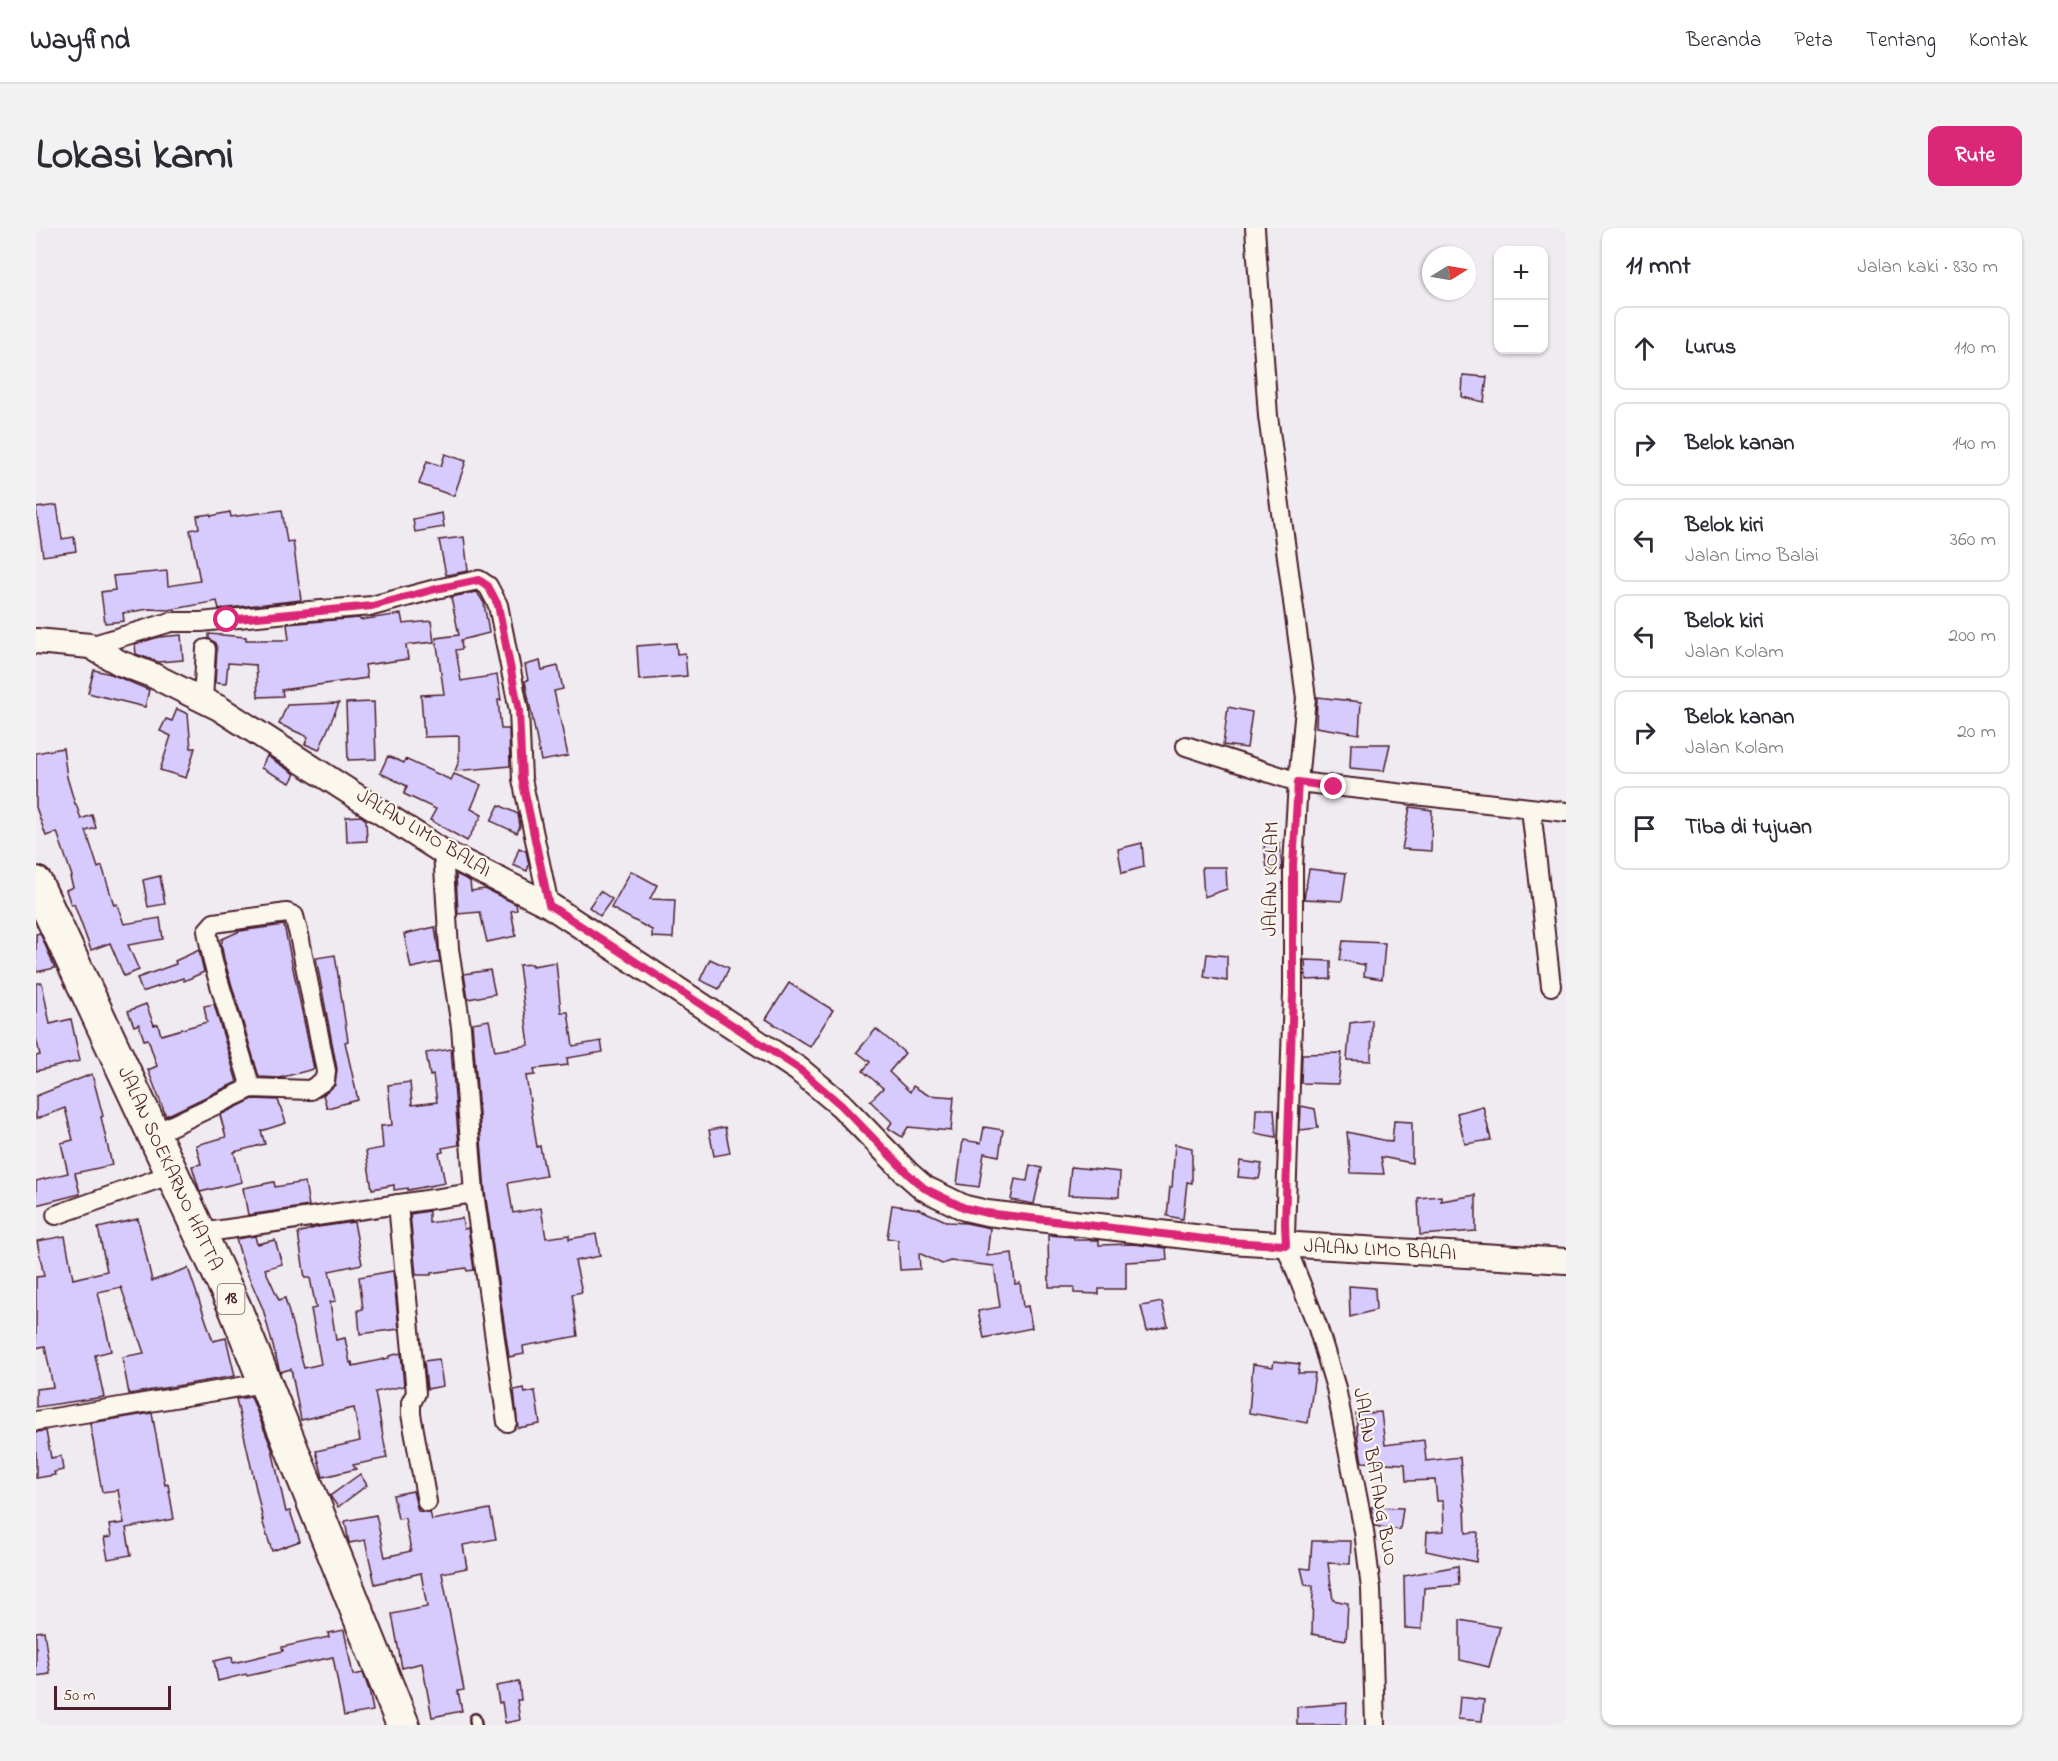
<!DOCTYPE html>
<html lang="id">
<head>
<meta charset="utf-8">
<style>
	:root { --surface:#fff; --page:#f2f2f3; --text:#2b2b33; --muted:#7c7c81; --line:#e1e1e2; --accent:#db2777 }
	body { margin:0; font-family:"Indie Flower",sans-serif; background:var(--page); color:var(--text) }
	.controls { position:absolute; right:18px; top:18px; display:grid; overflow:hidden; border-radius:12px; box-shadow:0 2px 4px #0004 }
	.controls button { width:54px; height:54px; display:grid; place-items:center; padding:0; border:0; border-bottom:2px solid var(--line); background:var(--surface); color:var(--text); font:30px sans-serif }
	.compass { position:absolute; left:1386px; top:18px; width:54px; height:54px; border-radius:50%; background:var(--surface); box-shadow:0 2px 4px #0004; rotate:79deg }
	.scale { position:absolute; left:18px; bottom:15px; width:117px; box-sizing:border-box; padding-left:6px; border:3px solid #4a1f2b; border-top:0; font-size:16px; line-height:21px; white-space:nowrap; color:#4a1f2b; -webkit-text-stroke:4px #fbf7ec; paint-order:stroke }
	.stop { position:absolute; width:18px; height:18px; margin:-14px; border:4px solid #db2777; border-radius:50%; background:#fff }
	.stop.end { background:#db2777; border-color:#fff; box-shadow:0 2px 6px #0008 }
	.list { margin:0; padding:0; list-style:none }
	h2 { display:flex; justify-content:space-between; align-items:center; height:78px; margin:0; padding:0 24px; font-size:26px }
	h2 small { font-size:20px; font-weight:400; color:var(--muted) }
	.list li { display:grid; grid-template-columns:39px 1fr auto; gap:18px; align-items:center; box-sizing:border-box; height:84px; margin:0 12px 12px; padding:0 12px; border:2px solid var(--line); border-radius:12px }
	.list b { display:block; font-size:22px; white-space:nowrap }
	.list p { margin:0; font-size:20px; white-space:nowrap; color:var(--muted) }
	.list em { font-size:20px; font-style:normal; color:var(--muted) }
	.icon { flex:none; width:33px; height:33px; fill:none; stroke:currentColor; stroke-width:2; stroke-linecap:round; stroke-linejoin:round }
	.map { position:relative; flex:none; width:1530px; height:1497px; overflow:hidden; border-radius:12px }
	header { display:flex; align-items:center; gap:36px; box-sizing:border-box; height:84px; padding:0 30px; background:var(--surface); border-bottom:2px solid var(--line) }
	header strong { font-size:28px }
	nav { display:flex; gap:33px; margin-inline-start:auto; font-size:21px }
	.intro { display:flex; align-items:center; justify-content:space-between; box-sizing:border-box; height:144px; padding:0 36px }
	h1 { margin:0; font-size:42px }
	.button { padding:15px 27px; border-radius:12px; background:var(--accent); color:#fff; font-size:21px; font-weight:700 }
	main { display:flex; gap:36px; padding:0 36px }
	aside { flex:1; background:var(--surface); border-radius:12px; box-shadow:0 2px 4px #0004 }
	.map>svg:first-child { display:block }
	.building { fill:#d7cbfe; stroke:#4a1f2b; stroke-width:1.5 }
	.lines { fill:none; stroke-linecap:round; stroke-linejoin:round }
	.service-casing { stroke:#4a1f2b; stroke-width:14 }
	.minor-casing { stroke:#4a1f2b; stroke-width:22 }
	.tertiary-casing { stroke:#4a1f2b; stroke-width:28 }
	.trunk-casing { stroke:#4a1f2b; stroke-width:36 }
	.service { stroke:#fbf7ec; stroke-width:9 }
	.minor { stroke:#fbf7ec; stroke-width:18 }
	.tertiary { stroke:#fbf7ec; stroke-width:24 }
	.trunk { stroke:#fbf7ec; stroke-width:32 }
	.route { stroke:#db2777; stroke-width:8 }
	.labels { text-anchor:middle; dominant-baseline:central; stroke-width:4.5; stroke-linejoin:round; paint-order:stroke }
	.shield { fill:#fbf7ec; stroke:#7f6065; stroke-width:1.5 }
	.shield-label { font-size:18px; font-weight:bold; fill:#4a1f2b }
	.street-label { font-size:20px; fill:#4a1f2b; stroke:#fbf7ec }
</style>
</head>
<body>
<header>
<strong>Wayfind</strong>
<nav><a>Beranda</a><a>Peta</a><a>Tentang</a><a>Kontak</a></nav>
</header>
<div class="intro"><h1>Lokasi kami</h1><a class="button">Rute</a></div>
<main>
<div class="map">
<svg width="1530" height="1497" viewBox="0 0 1530 1497">
	<rect width="100%" height="100%" fill="#f0eaf1"/>
	<filter id="ink" filterUnits="userSpaceOnUse"><feTurbulence type="fractalNoise" baseFrequency=".0167" numOctaves="2"/><feDisplacementMap in="SourceGraphic" scale="12" xChannelSelector="R" yChannelSelector="G"/><feConvolveMatrix kernelMatrix="1 2 1 2 8 2 1 2 1" color-interpolation-filters="sRGB"/></filter>
	<g filter="url(#ink)">
		<g class="building">
			<polygon points="1427,147 1451,149 1448,174 1426,169"/>
			<polygon points="409,226 430,233 418,268 383,256 391,233 405,238"/>
			<polygon points="21,277 26,311 38,309 40,323 7,328 0,280"/>
			<polygon points="246,282 251,314 257,313 265,372 183,381 181,373 133,382 113,381 87,385 88,393 69,395 65,364 79,362 77,348 131,343 132,358 164,353 154,302 163,300 161,288 174,286 175,288 194,284 195,289"/>
			<polygon points="406,285 408,299 379,304 377,291"/>
			<polygon points="428,309 432,343 410,347 403,312"/>
			<polygon points="441,364 448,375 453,405 425,412 426,421 420,422 425,453 461,447 465,472 462,472 465,501 473,501 474,538 419,543 423,533 423,508 388,509 385,467 408,466 400,410 423,407 415,369"/>
			<polygon points="365,386 367,396 395,393 398,414 370,417 372,431 329,437 331,450 246,462 247,468 222,469 220,437 192,435 190,456 179,455 181,421 180,415 173,411 173,406 210,409 210,412 253,412 251,396 323,390 324,392"/>
			<polygon points="145,407 147,432 122,434 100,426 99,416 123,409"/>
			<polygon points="640,415 641,426 649,425 651,448 603,452 601,418"/>
			<polygon points="504,433 506,442 522,438 527,461 518,463 532,528 505,533 489,453 492,452 489,437"/>
			<polygon points="58,442 75,446 113,462 109,479 52,465"/>
			<polygon points="1281,469 1325,474 1323,506 1280,499"/>
			<polygon points="338,474 340,531 312,532 310,475"/>
			<polygon points="303,475 283,522 269,516 272,509 243,496 251,477"/>
			<polygon points="1192,479 1216,484 1211,520 1187,517"/>
			<polygon points="141,481 152,486 155,520 159,520 150,550 124,542 135,508 124,503 130,491 136,493"/>
			<polygon points="1315,516 1354,516 1348,543 1314,540"/>
			<polygon points="27,520 31,549 39,576 40,576 45,591 56,587 60,600 50,603 62,640 66,638 78,677 81,676 88,696 124,690 127,711 92,717 103,742 88,748 74,715 55,722 38,676 35,677 30,662 37,659 34,649 36,648 21,604 10,608 0,579 0,525"/>
			<polygon points="231,528 259,546 254,555 225,540"/>
			<polygon points="352,528 368,535 369,531 415,552 418,546 445,557 435,581 446,587 431,613 394,592 400,581 368,566 371,558 344,545"/>
			<polygon points="463,577 482,586 484,598 481,605 455,593"/>
			<polygon points="1374,579 1396,582 1395,623 1366,621"/>
			<polygon points="325,588 330,592 331,613 311,614 310,589"/>
			<polygon points="1106,615 1108,639 1086,645 1082,621"/>
			<polygon points="1244,615 1246,642 1231,641 1228,617"/>
			<polygon points="483,620 490,623 493,637 491,643 477,637"/>
			<polygon points="1166,639 1190,639 1191,661 1168,669"/>
			<polygon points="1273,641 1310,645 1306,673 1268,671"/>
			<polygon points="595,643 621,657 614,671 639,672 637,710 616,709 616,702 575,680"/>
			<polygon points="420,646 434,653 435,663 449,661 480,676 481,682 475,683 480,708 451,714 444,684 422,686"/>
			<polygon points="124,648 129,676 112,679 107,652"/>
			<polygon points="564,663 576,671 564,688 553,679"/>
			<polygon points="248,697 278,841 243,850 223,849 188,731 185,715 186,714 186,711 204,703"/>
			<polygon points="399,699 404,734 375,740 368,706"/>
			<polygon points="4,705 19,740 0,744 0,706"/>
			<polygon points="1307,713 1349,715 1346,751 1328,748 1329,737 1304,732"/>
			<polygon points="163,722 168,744 148,753 147,750 106,764 101,750 140,736 139,733"/>
			<polygon points="1171,726 1191,728 1191,753 1168,749"/>
			<polygon points="299,727 312,813 309,814 322,872 291,880 287,867 299,857 301,841 280,730"/>
			<polygon points="674,731 693,740 683,761 664,752"/>
			<polygon points="1269,732 1295,733 1295,751 1270,752"/>
			<polygon points="520,734 525,784 532,784 537,818 565,813 567,824 531,830 532,837 498,841 499,847 490,848 501,919 504,918 510,948 472,955 477,985 505,980 510,1010 533,1007 533,1011 560,1006 564,1028 539,1033 546,1064 536,1066 542,1108 487,1118 488,1126 473,1129 449,964 436,795 453,792 459,823 493,817 483,737 496,736 496,738"/>
			<polygon points="454,742 459,766 432,771 428,746"/>
			<polygon points="0,755 6,755 14,796 35,791 44,833 0,843 0,828 4,827 0,810"/>
			<polygon points="753,755 797,782 774,819 730,791"/>
			<polygon points="110,776 118,797 122,796 125,807 171,794 168,778 178,776 201,854 130,888 112,842 121,838 112,811 108,812 103,796 98,798 92,783"/>
			<polygon points="1336,792 1335,833 1311,832 1314,795"/>
			<polygon points="840,801 869,825 853,844 874,864 877,858 892,867 918,869 915,903 872,899 866,909 852,900 856,894 834,873 847,860 827,843 834,834 821,824"/>
			<polygon points="415,821 423,917 406,920 407,924 403,925 409,955 372,962 372,960 358,962 358,957 336,961 330,923 347,920 345,898 356,897 352,857 374,854 376,877 401,874 397,847 394,848 390,825"/>
			<polygon points="1306,825 1302,856 1265,855 1266,826"/>
			<polygon points="56,846 67,888 65,889 76,937 39,945 44,966 0,977 0,953 32,945 25,915 37,912 29,880 0,891 0,868"/>
			<polygon points="217,871 242,872 250,895 225,903 229,916 198,924 206,954 164,964 156,938 165,936 160,917 190,909 184,887"/>
			<polygon points="1265,878 1279,881 1282,900 1264,902"/>
			<polygon points="1447,878 1455,912 1429,916 1421,885"/>
			<polygon points="1220,881 1238,881 1240,909 1219,905"/>
			<polygon points="1358,893 1376,894 1376,935 1345,929 1348,946 1315,945 1311,904 1356,914"/>
			<polygon points="689,899 694,925 678,928 673,902"/>
			<polygon points="948,899 967,902 963,928 948,925 943,959 921,956 927,912 945,915"/>
			<polygon points="1139,916 1156,920 1156,955 1151,954 1147,991 1131,988 1134,959 1136,959"/>
			<polygon points="1204,933 1226,936 1223,951 1202,949"/>
			<polygon points="994,937 1006,940 998,976 975,972 979,951 991,953"/>
			<polygon points="1035,939 1084,944 1083,969 1032,967"/>
			<polygon points="238,954 239,959 269,954 273,978 212,987 207,960"/>
			<polygon points="1440,967 1440,1003 1384,1007 1382,970 1405,968 1405,973"/>
			<polygon points="856,977 883,981 912,994 930,995 954,1000 951,1028 976,1025 979,1056 984,1055 987,1079 992,1078 996,1100 948,1110 942,1083 964,1079 958,1038 914,1033 906,1036 883,1025 884,1041 864,1042 862,1012 851,1010"/>
			<polygon points="393,983 393,995 426,990 428,1001 432,1000 438,1042 431,1043 430,1040 395,1045 395,1047 380,1047 374,986"/>
			<polygon points="102,991 116,1053 152,1040 177,1113 190,1110 199,1148 93,1166 86,1129 108,1125 85,1059 62,1064 75,1123 59,1127 68,1169 0,1179 0,1161 17,1159 9,1118 0,1120 0,1049 8,1048 1,1013 29,1008 37,1051 71,1043 62,1000"/>
			<polygon points="318,994 326,1036 293,1043 300,1073 294,1074 300,1112 309,1110 314,1135 316,1134 317,1138 353,1130 353,1128 365,1125 368,1158 339,1164 351,1230 317,1237 320,1241 287,1249 280,1223 324,1213 318,1180 265,1192 255,1141 244,1144 227,1081 208,1038 200,1011 219,1008 221,1016 239,1012 246,1036 229,1041 243,1072 249,1070 268,1140 285,1136 275,1081 280,1080 274,1050 269,1050 262,1005 282,999"/>
			<polygon points="1012,1007 1038,1009 1038,1012 1063,1012 1063,1017 1097,1016 1130,1020 1131,1032 1090,1034 1090,1061 1063,1061 1063,1066 1038,1065 1038,1059 1013,1059"/>
			<polygon points="357,1043 363,1101 324,1106 322,1082 327,1081 323,1049"/>
			<polygon points="1313,1058 1339,1060 1340,1082 1314,1089"/>
			<polygon points="1126,1074 1132,1098 1111,1103 1105,1078"/>
			<polygon points="403,1131 407,1158 391,1161 388,1133"/>
			<polygon points="1238,1133 1264,1136 1262,1145 1279,1145 1272,1195 1213,1185 1217,1136 1237,1139"/>
			<polygon points="488,1160 489,1165 499,1163 504,1196 482,1200 478,1162"/>
			<polygon points="215,1169 236,1221 250,1284 254,1283 264,1313 236,1323 226,1292 227,1292 200,1171"/>
			<polygon points="1345,1184 1349,1217 1388,1212 1390,1233 1424,1229 1428,1278 1429,1278 1430,1305 1442,1304 1440,1334 1390,1323 1391,1304 1408,1303 1407,1273 1401,1273 1399,1252 1370,1253 1369,1236 1326,1234 1322,1212 1320,1186"/>
			<polygon points="116,1185 129,1257 132,1256 138,1291 90,1300 95,1327 72,1331 68,1310 75,1309 73,1297 88,1295 82,1262 66,1264 54,1195"/>
			<polygon points="10,1203 15,1230 25,1228 27,1242 18,1244 19,1247 0,1250 0,1204"/>
			<polygon points="324,1246 331,1257 302,1279 294,1268"/>
			<polygon points="377,1263 382,1283 394,1284 396,1292 454,1281 460,1311 427,1317 431,1340 406,1345 428,1462 422,1463 426,1483 396,1489 386,1435 366,1440 356,1386 391,1379 385,1345 339,1356 329,1312 313,1315 309,1293 340,1287 349,1329 375,1323 369,1290 362,1291 357,1267"/>
			<polygon points="1335,1279 1367,1280 1364,1302 1339,1298"/>
			<polygon points="1276,1313 1315,1313 1314,1336 1292,1335 1297,1372 1312,1375 1310,1412 1276,1406 1277,1358 1269,1357 1265,1340 1274,1341"/>
			<polygon points="1422,1338 1423,1357 1388,1360 1386,1401 1369,1400 1368,1348"/>
			<polygon points="1424,1392 1464,1399 1453,1439 1424,1432"/>
			<polygon points="308,1402 317,1447 327,1445 333,1462 337,1483 308,1488 297,1429 211,1448 210,1446 182,1453 178,1433 196,1429 197,1435 247,1423 246,1419 293,1409 292,1405"/>
			<polygon points="8,1403 14,1446 0,1448 0,1404"/>
			<polygon points="483,1454 485,1472 481,1472 484,1492 469,1495 466,1474 463,1475 460,1458"/>
			<polygon points="1424,1469 1448,1472 1446,1493 1422,1491"/>
			<polygon points="1311,1475 1310,1497 1261,1497 1261,1479"/>
		</g>
		<g class="lines">
			<g class="service-casing">
				<polyline id="service" points="439,1491 440,1497"/>
			</g>
			<g class="minor-casing">
				<g id="minor">
					<polyline points="54,418 135,394 165,394 261,384 336,378 400,361 443,352 452,358 462,377 483,483 486,551 513,677"/>
					<polyline points="167,472 170,421"/>
					<polyline points="1150,518 1262,554 1270,470 1232,188 1219,0"/>
					<polyline points="1495,581 1515,758"/>
					<polyline points="118,906 215,860 274,862 289,852 290,843 263,707 258,688 251,685 178,695 171,703 177,734 215,860"/>
					<polyline points="438,965 471,1194"/>
					<polyline points="362,976 380,1165 375,1175 375,1186 391,1274"/>
					<polyline points="20,987 136,946"/>
					<polyline points="165,1005 438,965 425,799 413,721 407,624"/>
					<polyline points="0,1193 228,1155"/>
					<polyline points="1339,1497 1335,1361 1328,1303 1300,1160 1281,1097 1253,1026 1249,1007 1257,765 1257,638 1262,554 1530,584"/>
				</g>
			</g>
			<g class="tertiary-casing">
				<polyline id="tertiary" points="0,413 54,418 84,435 116,447 183,480 407,624 513,677 762,841 805,877 872,946 888,960 929,980 951,985 1193,1013 1530,1033"/>
			</g>
			<g class="trunk-casing">
				<polyline id="trunk" points="0,655 199,1080 367,1497"/>
			</g>
			<use href="#service" class="service"/>
			<use href="#minor" class="minor"/>
			<use href="#tertiary" class="tertiary"/>
			<use href="#trunk" class="trunk"/>
		</g>
	</g>
	<g class="lines" filter="url(#ink)">
		<polyline class="route" points="191,392 336,378 400,361 443,352 452,358 462,377 483,483 486,551 513,677 762,840 805,877 872,946 888,960 929,980 951,985 1193,1014 1250,1017 1249,996 1257,765 1257,638 1262,554 1298,559"/>
	</g>
	<g class="labels">
		<rect class="shield" x="181.5" y="1056" width="27" height="30" rx="4.5"/>
		<g class="shield-label">
			<text x="195" y="1071">18</text>
		</g>
		<g class="street-label">
			<text transform="translate(387 606) rotate(31)">JALAN LIMO BALAI</text>
			<text transform="translate(1236 651) rotate(-89)">JALAN KOLAM</text>
			<text transform="translate(133 941) rotate(65)">JALAN SOEKARNO HATTA</text>
			<text transform="translate(1344 1023) rotate(3)">JALAN LIMO BALAI</text>
			<text transform="translate(1338 1249) rotate(80)">JALAN BATANG BUO</text>
		</g>
	</g>
</svg>
<div class="controls">
<button>+</button>
<button>−</button>
</div>
<svg class="compass" viewBox="-18 -18 36 36"><path d="M0-13l5 13h-10z" fill="#e53935"/><path d="M0 13l5-13h-10z" fill="#7c7c81"/></svg>
<div class="scale">50 m</div>
<div class="stop" style="left:191px;top:392px"></div>
<div class="stop end" style="left:1298px;top:559px"></div>
</div>
<aside>
<h2>11 mnt<small>Jalan kaki · 830 m</small></h2>
<ul class="list">
<li><svg class="icon" aria-label="ahead" viewBox="0 0 24 24"><path d="M12 20V5M6 11l6-6 6 6"/></svg><div><b>Lurus</b></div><em>110 m</em></li>
<li><svg class="icon" aria-label="right" viewBox="0 0 24 24"><path d="M7 20v-9h11M14 6l5 5-5 5"/></svg><div><b>Belok kanan</b></div><em>140 m</em></li>
<li><svg class="icon" aria-label="left" viewBox="0 0 24 24"><path d="M17 20v-9H6M10 6l-5 5 5 5"/></svg><div><b>Belok kiri</b><p>Jalan Limo Balai</p></div><em>360 m</em></li>
<li><svg class="icon" aria-label="left" viewBox="0 0 24 24"><path d="M17 20v-9H6M10 6l-5 5 5 5"/></svg><div><b>Belok kiri</b><p>Jalan Kolam</p></div><em>200 m</em></li>
<li><svg class="icon" aria-label="right" viewBox="0 0 24 24"><path d="M7 20v-9h11M14 6l5 5-5 5"/></svg><div><b>Belok kanan</b><p>Jalan Kolam</p></div><em>20 m</em></li>
<li><svg class="icon" aria-label="arrive" viewBox="0 0 24 24"><path d="M6 21V4h12l-3 4 3 4H6"/></svg><div><b>Tiba di tujuan</b></div></li>
</ul>
</aside>
</main>
</body>
</html>
